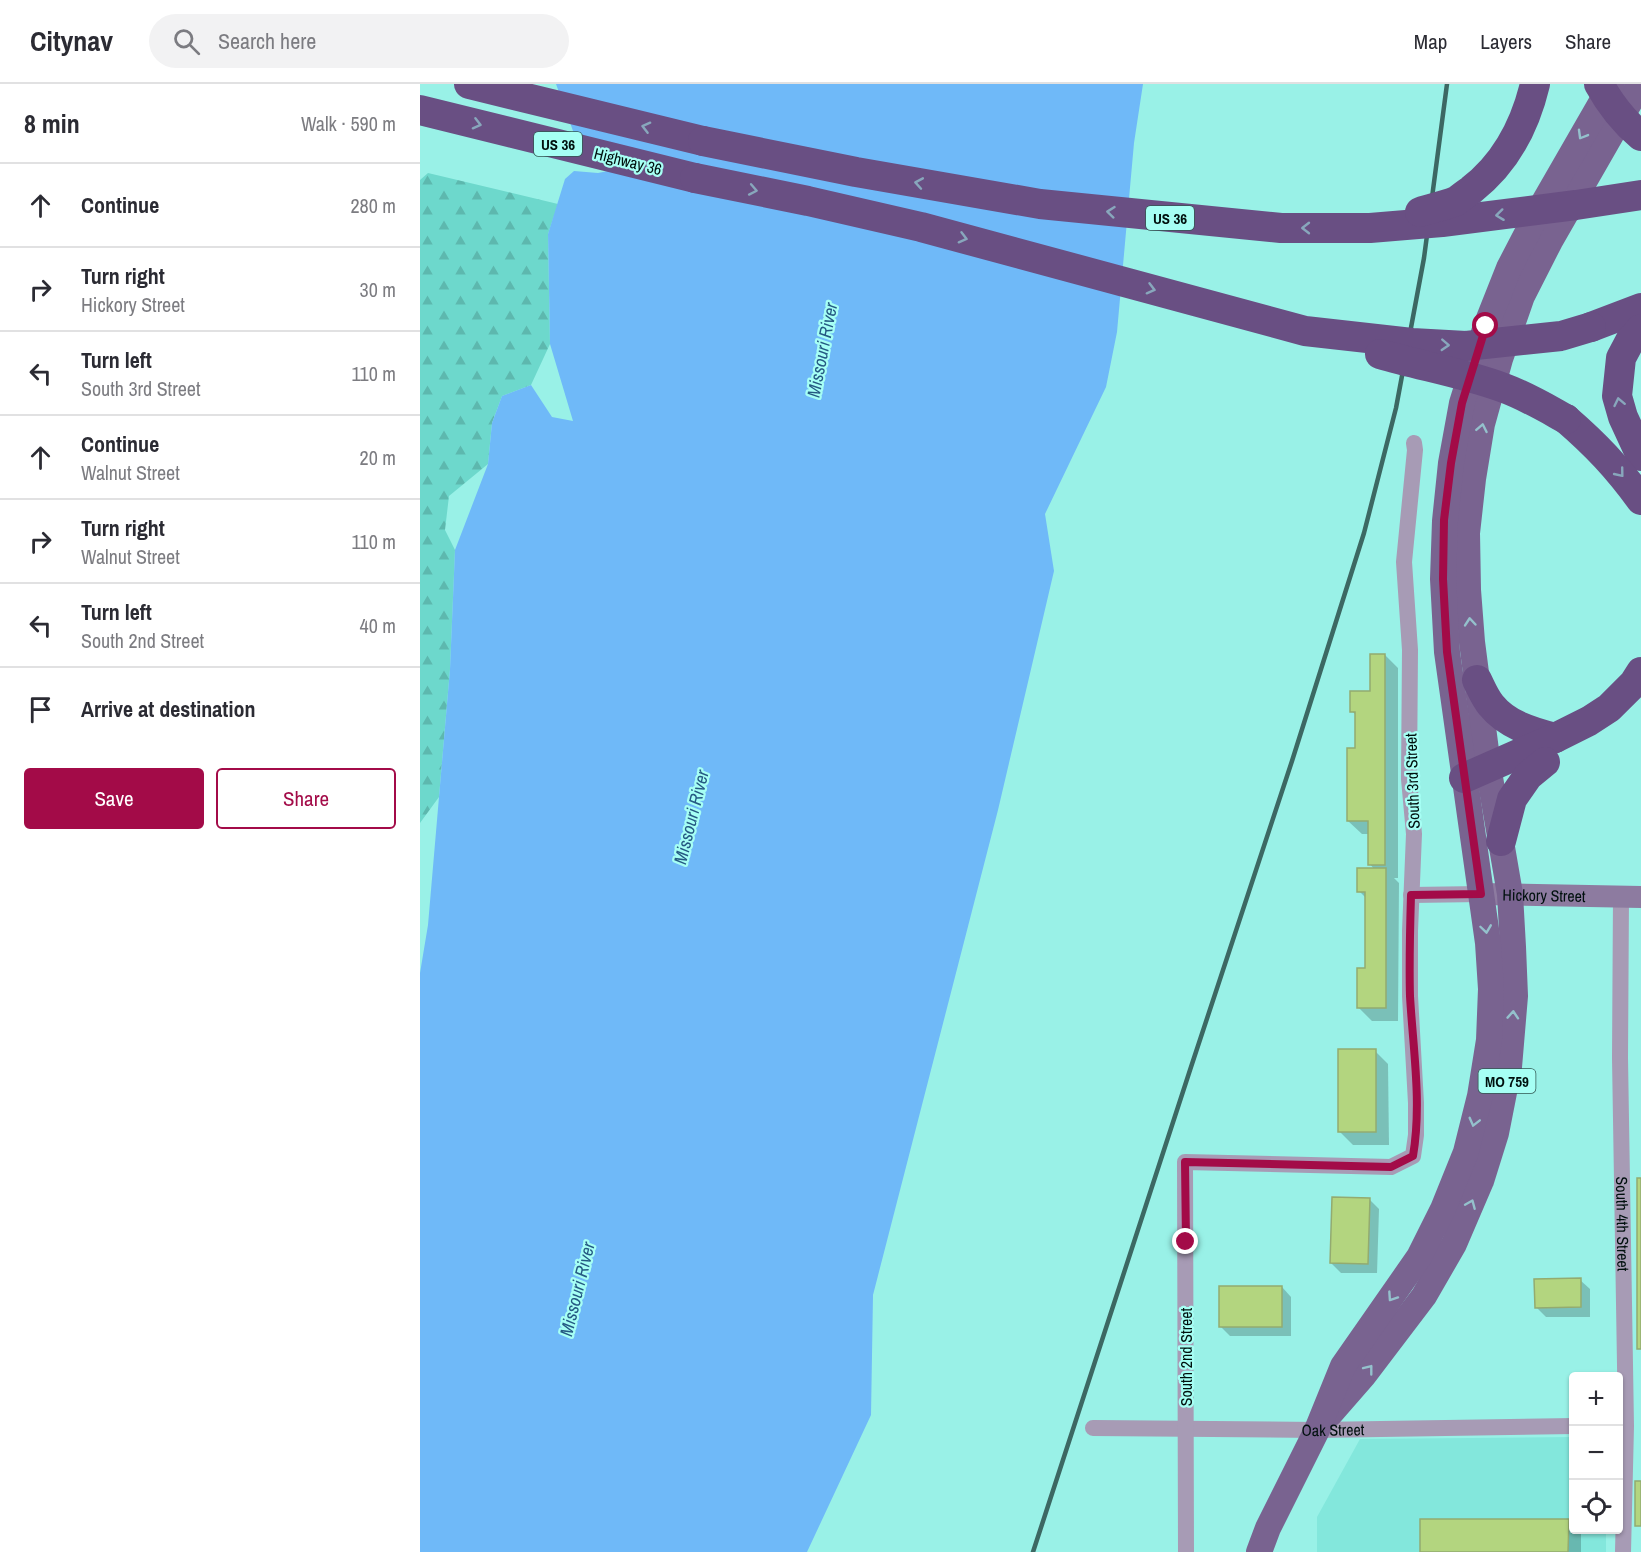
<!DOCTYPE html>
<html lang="en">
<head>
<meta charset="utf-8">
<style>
	:root { --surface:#fff; --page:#f2f2f3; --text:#2b2b33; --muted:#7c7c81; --line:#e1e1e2; --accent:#a30b48 }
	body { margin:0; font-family:"Archivo Narrow",sans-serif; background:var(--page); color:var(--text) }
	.controls { position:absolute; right:18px; bottom:18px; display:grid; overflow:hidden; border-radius:6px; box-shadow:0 2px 4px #0004 }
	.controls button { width:54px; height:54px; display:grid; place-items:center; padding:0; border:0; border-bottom:2px solid var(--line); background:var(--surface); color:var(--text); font:30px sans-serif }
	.stop { position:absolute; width:18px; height:18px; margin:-14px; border:4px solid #a30b48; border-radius:50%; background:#fff }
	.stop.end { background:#a30b48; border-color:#fff; box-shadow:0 2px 6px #0008 }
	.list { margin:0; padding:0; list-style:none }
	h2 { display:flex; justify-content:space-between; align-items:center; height:78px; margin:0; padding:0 24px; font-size:26px }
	h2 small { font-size:20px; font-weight:400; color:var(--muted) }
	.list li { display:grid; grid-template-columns:39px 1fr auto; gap:18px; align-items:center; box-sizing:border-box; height:84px; padding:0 24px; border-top:2px solid var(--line) }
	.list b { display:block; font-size:22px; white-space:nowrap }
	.list p { margin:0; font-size:20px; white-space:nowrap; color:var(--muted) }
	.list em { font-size:20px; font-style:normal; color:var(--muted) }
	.actions { display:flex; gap:12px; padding:18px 24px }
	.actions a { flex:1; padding:14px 0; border:2px solid var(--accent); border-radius:6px; text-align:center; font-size:21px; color:var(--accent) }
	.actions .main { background:var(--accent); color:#fff }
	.icon { flex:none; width:33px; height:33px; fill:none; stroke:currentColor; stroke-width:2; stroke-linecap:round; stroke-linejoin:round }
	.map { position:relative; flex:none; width:1221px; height:1468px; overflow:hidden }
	header { display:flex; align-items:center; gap:36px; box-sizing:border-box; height:84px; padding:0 30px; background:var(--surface); border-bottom:2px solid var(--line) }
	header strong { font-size:28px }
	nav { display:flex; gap:33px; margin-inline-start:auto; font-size:21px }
	.search { width:420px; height:54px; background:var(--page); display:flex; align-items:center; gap:15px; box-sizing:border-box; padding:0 21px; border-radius:33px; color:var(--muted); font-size:22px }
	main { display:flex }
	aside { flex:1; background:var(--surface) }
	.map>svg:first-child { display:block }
	.built { fill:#83e7dc }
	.forest { fill:url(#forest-firs) }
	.water { fill:#6fb9f8 }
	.shadow { fill:#0003 }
	.building { fill:#b3d57f; stroke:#93ab70; stroke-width:1.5 }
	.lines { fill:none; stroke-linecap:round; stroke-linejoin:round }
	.street { stroke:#a79bb5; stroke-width:16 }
	.secondary { stroke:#8d7ba0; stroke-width:22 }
	.primary { stroke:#796390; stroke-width:26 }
	.highway { stroke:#694f83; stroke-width:30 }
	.rail { stroke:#3c6863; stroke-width:4.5 }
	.highway-bridge { stroke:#694f83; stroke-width:30 }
	.oneway { stroke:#88a7bc }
	.oneway2 { stroke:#94c1cc }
	.route { stroke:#a30b48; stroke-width:8 }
	.labels { text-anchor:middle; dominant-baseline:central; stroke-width:4.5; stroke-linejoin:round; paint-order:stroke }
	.shield { fill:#a6fff4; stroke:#325853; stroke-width:1.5 }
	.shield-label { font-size:15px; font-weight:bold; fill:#00100e }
	.street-label { font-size:16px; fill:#00100e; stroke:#a6fff4 }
	.water-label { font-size:18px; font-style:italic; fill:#255983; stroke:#a6fff4 }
</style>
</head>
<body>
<header>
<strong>Citynav</strong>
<div class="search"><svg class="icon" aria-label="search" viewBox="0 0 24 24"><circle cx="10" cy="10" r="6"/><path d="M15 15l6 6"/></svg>Search here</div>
<nav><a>Map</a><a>Layers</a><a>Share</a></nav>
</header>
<main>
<aside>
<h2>8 min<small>Walk · 590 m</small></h2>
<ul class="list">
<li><svg class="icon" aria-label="ahead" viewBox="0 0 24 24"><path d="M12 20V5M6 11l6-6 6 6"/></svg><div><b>Continue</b></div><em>280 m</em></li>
<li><svg class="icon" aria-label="right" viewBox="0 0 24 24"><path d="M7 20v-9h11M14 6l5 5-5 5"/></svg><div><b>Turn right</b><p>Hickory Street</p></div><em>30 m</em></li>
<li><svg class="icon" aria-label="left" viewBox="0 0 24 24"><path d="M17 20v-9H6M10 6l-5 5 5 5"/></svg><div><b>Turn left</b><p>South 3rd Street</p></div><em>110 m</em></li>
<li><svg class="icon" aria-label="ahead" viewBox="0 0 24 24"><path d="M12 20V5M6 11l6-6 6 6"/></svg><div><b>Continue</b><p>Walnut Street</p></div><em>20 m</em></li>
<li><svg class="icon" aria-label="right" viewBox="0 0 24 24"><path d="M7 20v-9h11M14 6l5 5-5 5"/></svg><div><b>Turn right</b><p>Walnut Street</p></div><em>110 m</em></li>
<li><svg class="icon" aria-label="left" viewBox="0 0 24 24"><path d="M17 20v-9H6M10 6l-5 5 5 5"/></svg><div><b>Turn left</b><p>South 2nd Street</p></div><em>40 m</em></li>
<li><svg class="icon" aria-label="arrive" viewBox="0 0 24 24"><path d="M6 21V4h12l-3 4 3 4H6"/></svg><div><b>Arrive at destination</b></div></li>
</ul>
<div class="actions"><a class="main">Save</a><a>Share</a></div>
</aside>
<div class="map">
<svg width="1221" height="1468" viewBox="0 0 1221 1468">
	<defs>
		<pattern id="forest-firs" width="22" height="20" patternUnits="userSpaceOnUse" patternTransform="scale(1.5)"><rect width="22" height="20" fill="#6dd8cc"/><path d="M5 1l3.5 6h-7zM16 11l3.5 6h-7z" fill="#5db8ae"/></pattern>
	</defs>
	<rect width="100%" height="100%" fill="#99f1e7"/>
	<polygon class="built" points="1153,1353 1154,1446 1186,1446 1186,1468 897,1468 897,1433 940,1355"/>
	<polygon class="forest" points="8,89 138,120 128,150 130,260 111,301 82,312 72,339 68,380 29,412 25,446 35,466 30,585 19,713 0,739 0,96"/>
	<polygon class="water" points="136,0 723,0 714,59 697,248 686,303 625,430 634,487 578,726 453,1211 451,1331 387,1468 0,1468 0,889 8,841 30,585 35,466 68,380 72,339 82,312 111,301 132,333 153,337 130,260 128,150 145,95 154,87 178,89 188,87 157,58"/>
	<g class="shadow">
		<polygon points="965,571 978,584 978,794 974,794 979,799 978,937 952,937 938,923 947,885 947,815 939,807 954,785 950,780 950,750 942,750 928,737 937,666 937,632 932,627 951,609"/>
		<polygon points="955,967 968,980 969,1061 933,1061 920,1048"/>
		<polygon points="949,1115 959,1125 957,1189 921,1189 911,1179"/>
		<polygon points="1160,1196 1170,1205 1170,1233 1126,1233 1116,1223"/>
		<polygon points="862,1203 871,1213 871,1252 810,1252 800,1242"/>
		<polygon points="1001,1436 1148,1437 1154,1443 1154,1446 1156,1446 1161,1450 1161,1468 1001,1468"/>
	</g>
	<g class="building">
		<polygon points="950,570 965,570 965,781 948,781 948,737 927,737 927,664 935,664 935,628 930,628 930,607 950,607"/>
		<polygon points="937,784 966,784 966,924 937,924 937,884 945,884 945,808 937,808"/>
		<rect x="918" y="965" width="38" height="83"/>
		<rect x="1217" y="1094" width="4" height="171"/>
		<polygon points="912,1113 950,1114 948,1180 910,1179"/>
		<polygon points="1161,1194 1161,1223 1115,1224 1114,1195"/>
		<rect x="799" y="1202" width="63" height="41"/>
		<rect x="1215" y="1397" width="6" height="45"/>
		<polygon points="1000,1435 1149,1435 1148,1468 1000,1468"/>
	</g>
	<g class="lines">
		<g class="street">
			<polyline points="991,811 1061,810"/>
			<path id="s1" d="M 1201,813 L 1200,974 L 1206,1342 L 1203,1468"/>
			<path id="s2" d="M 673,1344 L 897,1346 L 1154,1342"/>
			<polyline points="766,1468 765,1078 971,1083 993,1072 996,1051 996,1019 990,912 990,847 994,750 989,695 990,566 984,478 995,366 994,359"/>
		</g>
		<path class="secondary" id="s3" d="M 1061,810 L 1221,813"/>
		<g class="primary">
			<polyline points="910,1330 944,1291 1004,1212 1034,1160 1061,1097 1076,1049 1089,983 1095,912 1093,863 1090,810 1068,682 1052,558 1048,506 1047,449 1053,395 1062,340 1080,275 1102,212 1130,157 1220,0"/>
			<polyline points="839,1468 848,1444 897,1346 923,1282 999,1173 1023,1125 1046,1068 1060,1012 1069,956 1071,905 1068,859 1027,568 1023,495 1025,437 1031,379 1042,319 1066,242 1089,184 1116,132 1192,0"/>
		</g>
		<g class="highway">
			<polyline points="49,0 283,57"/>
			<polyline points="0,26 275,94"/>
			<polyline points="1171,243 1221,224"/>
			<polyline points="1221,245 1210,257 1201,274 1197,312 1203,333 1221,372"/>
			<path d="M 1146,335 C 1176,361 1197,383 1221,416"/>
			<path d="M 1057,596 C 1061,604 1065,614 1071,621 C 1087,641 1112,648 1135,654"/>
			<polyline points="1044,694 1135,654 1169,637 1189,624 1214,599 1221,588"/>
			<polyline points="1081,757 1092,715 1108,692 1125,678"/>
		</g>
		<polyline class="rail" points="613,1468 771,983 872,677 944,449 976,324 1004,174 1027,0"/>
		<g class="highway-bridge">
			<path d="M 1179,0 C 1190,20 1203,37 1221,52"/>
			<polyline points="283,57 436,88 620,120 861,144 950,144 1022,138 1156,121 1221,111"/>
			<polyline points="275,94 388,117 501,143 885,247 992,259 1046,262 1141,252 1171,243"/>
			<path d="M 1000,128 C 1011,124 1025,122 1036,117 C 1041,114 1046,109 1051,106 C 1086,79 1105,42 1115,0"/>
			<path d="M 960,270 C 1001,282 1044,289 1084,304 C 1106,312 1126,324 1146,335"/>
		</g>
	</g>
	<defs><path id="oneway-chevron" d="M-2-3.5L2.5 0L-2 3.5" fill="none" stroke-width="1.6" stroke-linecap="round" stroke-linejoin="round" transform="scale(1.5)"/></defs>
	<g class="oneway">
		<use href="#oneway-chevron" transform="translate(57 40) rotate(14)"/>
		<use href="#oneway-chevron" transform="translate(226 43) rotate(-166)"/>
		<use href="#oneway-chevron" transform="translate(499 99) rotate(-170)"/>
		<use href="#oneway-chevron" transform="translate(333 106) rotate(11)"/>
		<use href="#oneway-chevron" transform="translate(691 128) rotate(-174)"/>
		<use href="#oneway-chevron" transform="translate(1080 131) rotate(173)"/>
		<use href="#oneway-chevron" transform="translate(886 144) rotate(180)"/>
		<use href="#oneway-chevron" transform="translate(543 154) rotate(15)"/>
		<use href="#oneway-chevron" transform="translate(731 205) rotate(15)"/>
		<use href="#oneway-chevron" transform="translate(1025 261) rotate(3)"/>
		<use href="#oneway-chevron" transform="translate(1199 318) rotate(-102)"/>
		<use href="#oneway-chevron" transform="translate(1200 389) rotate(51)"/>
	</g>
	<g class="oneway2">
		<use href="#oneway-chevron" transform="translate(1162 51) rotate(120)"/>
		<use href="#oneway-chevron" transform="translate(1062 344) rotate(-79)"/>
		<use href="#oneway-chevron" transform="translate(1050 538) rotate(-95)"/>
		<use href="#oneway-chevron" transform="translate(1066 845) rotate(82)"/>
		<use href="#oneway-chevron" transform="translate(1093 931) rotate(-86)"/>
		<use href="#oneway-chevron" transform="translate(1054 1038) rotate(104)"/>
		<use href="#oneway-chevron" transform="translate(1051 1120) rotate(-67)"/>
		<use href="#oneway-chevron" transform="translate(972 1213) rotate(124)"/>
		<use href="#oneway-chevron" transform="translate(949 1285) rotate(-52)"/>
	</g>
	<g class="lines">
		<path class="route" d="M 766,1158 L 765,1078 L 971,1083 L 993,1072 C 1002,1019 993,965 990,912 C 989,878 990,845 991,811 L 1061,810 L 1027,568 L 1023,495 L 1024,436 L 1031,379 L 1042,319 L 1066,242"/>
	</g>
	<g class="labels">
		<g class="shield">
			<rect x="114" y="48" width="48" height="24" rx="4.5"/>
			<rect x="726" y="122" width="48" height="24" rx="4.5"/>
			<rect x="1058.5" y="985" width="57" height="24" rx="4.5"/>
		</g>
		<g class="shield-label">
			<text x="138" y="60">US 36</text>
			<text x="750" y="134">US 36</text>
			<text x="1087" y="997">MO 759</text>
		</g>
		<g class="street-label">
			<text transform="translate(208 77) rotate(14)">Highway 36</text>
			<text transform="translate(992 697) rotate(-92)">South 3rd Street</text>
			<text stroke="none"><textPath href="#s3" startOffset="63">Hickory Street</textPath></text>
			<text stroke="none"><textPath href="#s1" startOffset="327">South 4th Street</textPath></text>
			<text transform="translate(766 1273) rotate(-90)">South 2nd Street</text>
			<text stroke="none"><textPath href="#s2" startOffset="240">Oak Street</textPath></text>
		</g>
		<g class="water-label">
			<text transform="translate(402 266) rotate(-79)">Missouri River</text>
			<text transform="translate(271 733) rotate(-76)">Missouri River</text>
			<text transform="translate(157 1205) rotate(-76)">Missouri River</text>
		</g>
	</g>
</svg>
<div class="controls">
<button>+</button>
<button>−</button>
<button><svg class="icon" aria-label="locate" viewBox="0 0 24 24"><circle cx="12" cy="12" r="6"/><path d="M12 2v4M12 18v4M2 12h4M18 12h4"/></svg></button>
</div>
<div class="stop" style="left:1066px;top:242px"></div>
<div class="stop end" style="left:766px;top:1158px"></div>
</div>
</main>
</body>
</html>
